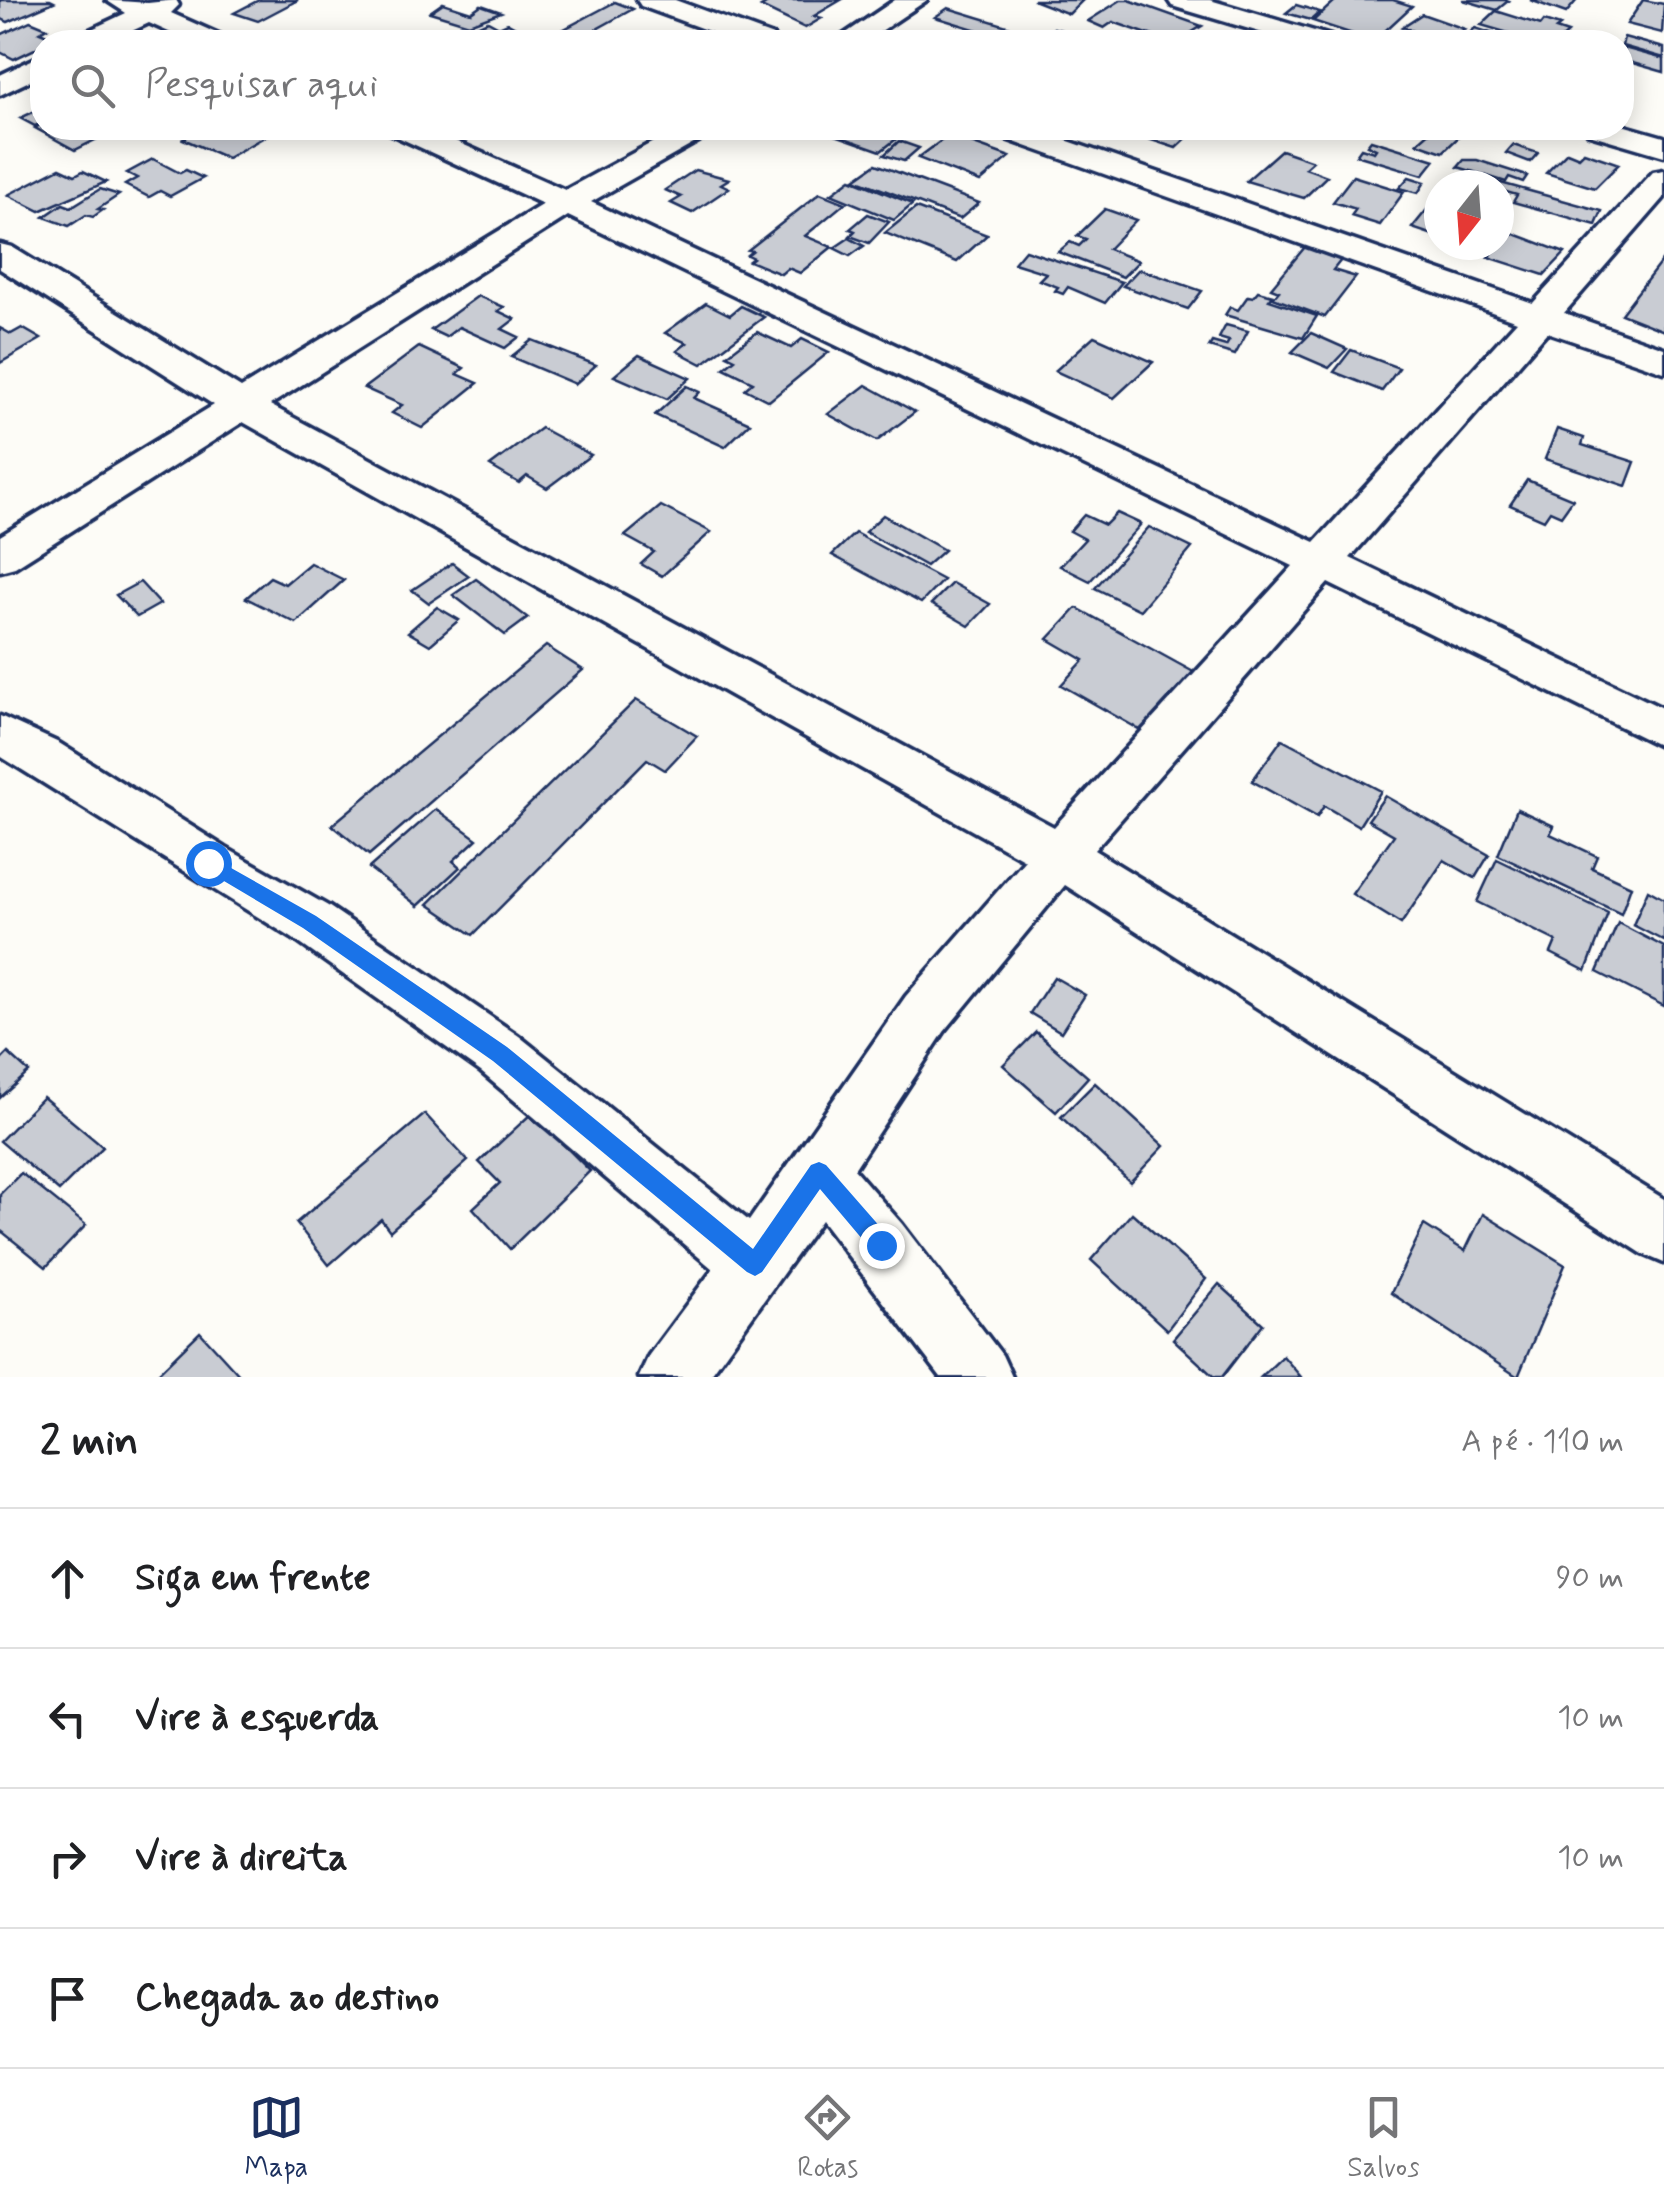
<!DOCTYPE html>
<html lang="pt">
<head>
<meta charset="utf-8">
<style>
	:root { --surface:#fff; --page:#f6f6f6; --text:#202124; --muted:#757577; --line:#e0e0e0; --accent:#1b2f5e }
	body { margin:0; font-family:Mynerve,sans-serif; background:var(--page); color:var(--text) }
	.compass { position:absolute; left:1424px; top:170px; width:90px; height:90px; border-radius:50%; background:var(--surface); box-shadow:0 5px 25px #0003; rotate:197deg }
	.stop { position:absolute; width:30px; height:30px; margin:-22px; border:8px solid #1a73e8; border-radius:50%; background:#fff }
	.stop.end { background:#1a73e8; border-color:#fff; box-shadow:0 2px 10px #0008 }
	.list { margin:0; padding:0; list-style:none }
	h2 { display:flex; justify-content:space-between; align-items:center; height:130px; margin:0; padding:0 40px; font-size:42px }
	h2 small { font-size:32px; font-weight:400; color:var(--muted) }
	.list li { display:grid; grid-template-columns:65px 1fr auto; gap:30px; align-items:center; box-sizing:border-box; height:140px; padding:0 40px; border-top:2px solid var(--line) }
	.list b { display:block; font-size:38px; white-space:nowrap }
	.list em { font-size:32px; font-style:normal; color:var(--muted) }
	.icon { flex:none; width:55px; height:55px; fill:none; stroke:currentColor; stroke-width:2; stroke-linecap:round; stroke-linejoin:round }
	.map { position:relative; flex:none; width:1664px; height:1377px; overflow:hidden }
	.search { position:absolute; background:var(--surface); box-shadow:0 5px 25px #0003; left:30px; right:30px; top:30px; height:110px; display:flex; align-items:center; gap:25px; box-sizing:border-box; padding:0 35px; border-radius:40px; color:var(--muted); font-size:38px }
	.sheet { height:690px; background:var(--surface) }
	nav { display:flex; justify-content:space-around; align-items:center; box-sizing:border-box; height:140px; border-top:2px solid var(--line); background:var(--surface); font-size:28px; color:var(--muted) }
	nav a { display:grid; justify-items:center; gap:5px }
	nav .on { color:var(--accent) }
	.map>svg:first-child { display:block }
	.building { fill:#c9ccd3; stroke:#1b2f5e; stroke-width:2.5 }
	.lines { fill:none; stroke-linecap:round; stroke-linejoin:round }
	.minor-casing { stroke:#1b2f5e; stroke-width:7 }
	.minor { fill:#fdfcf7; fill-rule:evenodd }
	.route { fill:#1a73e8 }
</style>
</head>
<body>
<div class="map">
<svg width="1664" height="1377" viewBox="0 0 1664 1377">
	<rect width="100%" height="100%" fill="#fdfcf7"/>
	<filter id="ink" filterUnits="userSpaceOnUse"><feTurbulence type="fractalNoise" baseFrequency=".01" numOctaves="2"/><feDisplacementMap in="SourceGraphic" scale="20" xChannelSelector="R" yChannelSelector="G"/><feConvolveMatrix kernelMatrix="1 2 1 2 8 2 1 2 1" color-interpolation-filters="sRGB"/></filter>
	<g filter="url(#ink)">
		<g class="building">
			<polygon points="0,0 50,0 54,2 8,22 0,18"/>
			<polygon points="259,0 298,0 258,21 234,13"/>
			<polygon points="773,0 841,0 814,16 822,18 805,28 761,7"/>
			<polygon points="1033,0 1083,0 1069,14"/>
			<polygon points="1121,0 1129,0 1202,26 1189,34 1196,36 1187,42 1170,42 1113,22 1104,28 1088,21"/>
			<polygon points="1336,0 1393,0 1412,6 1374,41 1313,21"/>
			<polygon points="1463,0 1505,0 1508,1 1497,10"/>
			<polygon points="1530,0 1577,0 1566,13"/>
			<polygon points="1643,0 1664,4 1662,33 1627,24"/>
			<polygon points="615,2 633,9 573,42 512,42 502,39 522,28 547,38"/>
			<polygon points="443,3 471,12 481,5 501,12 469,24 430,12"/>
			<polygon points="1296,5 1320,12 1311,20 1286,13"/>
			<polygon points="948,8 1059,42 1016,42 935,17"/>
			<polygon points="1496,11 1541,25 1544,21 1560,26 1556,29 1568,33 1558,42 1539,42 1481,25"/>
			<polygon points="1422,14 1465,29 1444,42 1402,27"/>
			<polygon points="30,21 47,28 40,32 56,39 14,59 0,52 0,35"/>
			<polygon points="488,21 499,27 508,23 517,28 495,38 474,27"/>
			<polygon points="1054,28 1103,42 1064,42 1044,36"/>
			<polygon points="1475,28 1494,34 1485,42 1460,42"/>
			<polygon points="1624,37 1664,48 1664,58 1622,46"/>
			<polygon points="1624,48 1664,59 1664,72 1622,60"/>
			<polygon points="42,108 42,123 35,126 20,118"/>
			<polygon points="42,124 42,128 79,128 99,138 75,150 35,128"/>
			<polygon points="203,128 280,128 227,158 183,139"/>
			<polygon points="837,128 910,128 881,151 830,133"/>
			<polygon points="1144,128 1197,128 1176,148 1136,135"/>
			<polygon points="1434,128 1449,128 1463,133 1443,152 1417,143"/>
			<polygon points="949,135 1010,157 980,182 918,158"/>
			<polygon points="1371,140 1435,160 1423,175 1356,155 1361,148 1374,152 1376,149 1367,145"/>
			<polygon points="899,141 919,148 904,161 884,155"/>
			<polygon points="1513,145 1538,153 1530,162 1506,153"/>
			<polygon points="1281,150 1313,161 1305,168 1327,176 1304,198 1246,181"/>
			<polygon points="1567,152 1579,157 1584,152 1619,164 1595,188 1546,173"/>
			<polygon points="153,159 180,173 186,170 203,178 170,196 160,191 149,197 125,185 137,178 127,173"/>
			<polygon points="1464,160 1477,160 1527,176 1523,182 1509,177 1506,182 1458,167"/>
			<polygon points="876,164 979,203 960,219 855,179"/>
			<polygon points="60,168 75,175 83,171 106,182 40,211 8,195"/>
			<polygon points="695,170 729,179 721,184 729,188 692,213 671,203 681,197 665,190"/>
			<polygon points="1353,176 1404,192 1380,225 1351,216 1356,209 1333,202"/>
			<polygon points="1409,177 1425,182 1418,193 1399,188"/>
			<polygon points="851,179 913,204 894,220 831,194"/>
			<polygon points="1497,182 1602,211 1596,225 1513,202 1517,195 1499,190"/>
			<polygon points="100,189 119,195 98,209 103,210 93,217 86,215 69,226 44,217 63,204 71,207"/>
			<polygon points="820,193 845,203 805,236 832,247 800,273 788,268 781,274 749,261 753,258 747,255 752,251 748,250"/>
			<polygon points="1438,196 1439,196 1439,237 1412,228"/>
			<polygon points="916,208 987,235 957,262 885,233"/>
			<polygon points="1105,209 1136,220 1108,249 1139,261 1123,277 1058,252 1070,242 1079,246 1086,239 1077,236"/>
			<polygon points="868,214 889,222 869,243 850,236 855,231 850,229"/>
			<polygon points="1512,233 1565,253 1544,275 1488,257"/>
			<polygon points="849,238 864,246 850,256 834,248"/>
			<polygon points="1305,247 1341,260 1333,270 1356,277 1325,317 1273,298 1279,291 1271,288"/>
			<polygon points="1025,250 1122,282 1105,303 1068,287 1063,294 1055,291 1058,287 1039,280 1046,273 1014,263"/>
			<polygon points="1664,258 1664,331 1621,314"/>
			<polygon points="1139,269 1202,291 1188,309 1123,286"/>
			<polygon points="1258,291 1273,295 1269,300 1317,316 1303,338 1225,315 1230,307 1238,310 1248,296 1253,297"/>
			<polygon points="478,296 504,307 498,311 515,319 502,329 519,337 505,348 459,327 446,337 431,330"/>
			<polygon points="706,303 730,315 741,306 764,317 702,364 677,351 687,343 665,333"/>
			<polygon points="1226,325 1248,331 1235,355 1209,347 1212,342 1226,346 1229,341 1219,338"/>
			<polygon points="0,328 11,334 22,328 41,339 0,363"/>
			<polygon points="757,332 791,348 802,339 829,352 769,401 745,389 753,382 724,368 735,359 727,355"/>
			<polygon points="1311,333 1347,349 1329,368 1292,352"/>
			<polygon points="1094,336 1153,362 1114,398 1055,371"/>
			<polygon points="532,340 596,365 575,384 511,357"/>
			<polygon points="419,347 464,368 457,374 478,383 422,428 392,413 402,405 364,388"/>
			<polygon points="1351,350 1399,368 1382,391 1334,372"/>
			<polygon points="639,355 690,378 667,399 614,376"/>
			<polygon points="866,385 915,412 877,441 828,414"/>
			<polygon points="687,386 700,392 694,398 750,423 725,447 655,415"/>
			<polygon points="541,428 591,455 547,488 527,476 519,483 490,466"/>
			<polygon points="1557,429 1584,438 1582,445 1635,462 1626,486 1545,459"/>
			<polygon points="1527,480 1573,499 1561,516 1550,511 1544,520 1510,505"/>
			<polygon points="661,506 711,532 662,576 641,564 654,552 625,536"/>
			<polygon points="1117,513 1141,524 1090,581 1060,566 1085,539 1070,531 1084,515 1105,525"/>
			<polygon points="883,515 944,550 926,566 865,532"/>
			<polygon points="1149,527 1192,548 1140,610 1095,588"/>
			<polygon points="855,533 943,580 921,603 832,555"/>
			<polygon points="310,563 344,580 296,623 246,598 270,577 285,584"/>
			<polygon points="452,563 469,576 429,603 412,590"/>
			<polygon points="476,579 528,618 505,635 453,595"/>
			<polygon points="140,582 160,604 137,617 116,595"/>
			<polygon points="952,583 990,604 969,626 931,604"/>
			<polygon points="437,607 459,620 430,645 408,632"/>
			<polygon points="1077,608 1199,675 1149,735 1061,685 1084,660 1048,639"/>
			<polygon points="546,646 583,670 369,855 332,825"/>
			<polygon points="636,700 697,736 665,770 647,759 473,935 428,904"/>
			<polygon points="1282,739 1381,791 1359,826 1324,806 1317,817 1252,781"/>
			<polygon points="1385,796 1489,855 1475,878 1444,860 1401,924 1352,894 1394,835 1368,820"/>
			<polygon points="436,809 477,839 453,861 460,867 418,906 369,868"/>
			<polygon points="1517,809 1554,826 1550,834 1597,856 1592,868 1631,886 1621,914 1498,855"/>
			<polygon points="1497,859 1608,913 1586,971 1551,953 1556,941 1477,902"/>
			<polygon points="1648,890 1664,899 1664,941 1633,925"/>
			<polygon points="1618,923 1664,947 1664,1006 1597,972"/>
			<polygon points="1054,977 1085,995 1061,1032 1030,1013"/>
			<polygon points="1036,1032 1088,1077 1056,1112 1003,1065"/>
			<polygon points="8,1053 29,1072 0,1098 0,1061"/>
			<polygon points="1095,1083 1164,1146 1130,1182 1061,1117"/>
			<polygon points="43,1097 103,1147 59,1191 0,1141"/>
			<polygon points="532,1113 590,1171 510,1249 473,1208 500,1183 479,1162"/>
			<polygon points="425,1114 468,1161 390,1231 381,1219 329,1265 296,1223"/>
			<polygon points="21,1173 86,1225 46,1267 0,1230 0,1194"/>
			<polygon points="1132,1213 1206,1279 1167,1330 1091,1260"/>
			<polygon points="1483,1214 1565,1265 1518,1377 1391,1293 1424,1225 1465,1251"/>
			<polygon points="1219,1284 1263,1324 1222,1377 1214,1377 1173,1339"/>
			<polygon points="200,1332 241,1377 154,1377"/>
			<polygon points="1283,1356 1301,1377 1261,1377"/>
		</g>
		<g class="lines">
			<g class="minor-casing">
				<g id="minor">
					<polygon points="106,0 148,3 176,0 179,5 171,13 223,36 227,42 191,42 149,23 108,42 73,42 77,36 126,13"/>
					<polygon points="637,0 675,0 773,36 777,42 739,42 641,6"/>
					<polygon points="895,0 927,0 865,42 833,42"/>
					<polygon points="1168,0 1210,0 1331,36 1335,42 1293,42 1172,6"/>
					<polygon points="42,55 42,75 0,95 0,75"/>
					<polygon points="1622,125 1664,137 1664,156 1589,134 1585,128"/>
					<path d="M 387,128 L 426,128 L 565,190 L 679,128 L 715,128 L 711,134 L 591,202 L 1315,542 L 1517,321 L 992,134 L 988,128 L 1031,128 L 1533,303 L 1653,172 L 1664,170 L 1664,198 L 1564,313 L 1664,348 L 1664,372 L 1547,332 L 1350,558 L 1664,709 L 1664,748 L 1328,583 L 1094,850 L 1664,1199 L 1664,1263 L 1643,1254 L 1065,885 L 944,1032 L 854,1169 L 902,1224 L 1002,1355 L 1012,1377 L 941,1377 L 821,1220 L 709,1377 L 639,1377 L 649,1355 L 713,1269 L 481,1072 L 292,938 L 0,756 L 0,716 L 59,743 L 226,848 L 328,906 L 519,1036 L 749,1221 L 906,996 L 1025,860 L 243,422 L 15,567 L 0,571 L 0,536 L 214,405 L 0,269 L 0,244 L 12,247 L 241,388 L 543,204 L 391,134 ZM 568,216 L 1293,566 L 1054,827 L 270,405 Z"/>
				</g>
			</g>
			<use href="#minor" class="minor"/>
		</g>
	</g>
	<polygon class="route" points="208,855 316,916 507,1047 753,1249 811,1165 819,1162 826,1165 889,1237 892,1245 889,1253 881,1256 874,1253 820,1189 762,1272 755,1276 747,1272 493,1061 303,928 202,868 202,857"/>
</svg>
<svg class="compass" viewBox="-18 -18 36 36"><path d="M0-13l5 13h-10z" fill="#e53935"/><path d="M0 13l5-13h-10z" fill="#757577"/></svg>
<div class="stop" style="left:208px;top:863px"></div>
<div class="stop end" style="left:881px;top:1245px"></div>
<div class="search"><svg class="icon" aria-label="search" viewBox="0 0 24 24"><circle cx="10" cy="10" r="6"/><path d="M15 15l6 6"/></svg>Pesquisar aqui</div>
</div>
<section class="sheet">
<h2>2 min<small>A pé · 110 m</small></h2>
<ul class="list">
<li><svg class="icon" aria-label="ahead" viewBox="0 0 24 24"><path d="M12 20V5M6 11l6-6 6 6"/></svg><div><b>Siga em frente</b></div><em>90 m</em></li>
<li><svg class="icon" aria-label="left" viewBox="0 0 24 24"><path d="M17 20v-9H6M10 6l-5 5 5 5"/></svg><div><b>Vire à esquerda</b></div><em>10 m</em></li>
<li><svg class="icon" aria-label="right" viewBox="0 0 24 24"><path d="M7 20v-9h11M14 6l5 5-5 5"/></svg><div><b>Vire à direita</b></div><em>10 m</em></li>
<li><svg class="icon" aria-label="arrive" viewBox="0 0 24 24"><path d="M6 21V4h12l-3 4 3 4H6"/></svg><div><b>Chegada ao destino</b></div></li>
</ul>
</section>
<nav>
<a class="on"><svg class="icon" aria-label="map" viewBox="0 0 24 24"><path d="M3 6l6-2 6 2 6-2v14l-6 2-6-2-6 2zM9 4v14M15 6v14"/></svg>Mapa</a>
<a><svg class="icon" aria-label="directions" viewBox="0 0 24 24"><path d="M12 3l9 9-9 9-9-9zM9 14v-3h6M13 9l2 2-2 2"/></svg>Rotas</a>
<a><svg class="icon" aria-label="saved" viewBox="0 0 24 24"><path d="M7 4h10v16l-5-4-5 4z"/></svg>Salvos</a>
</nav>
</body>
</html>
